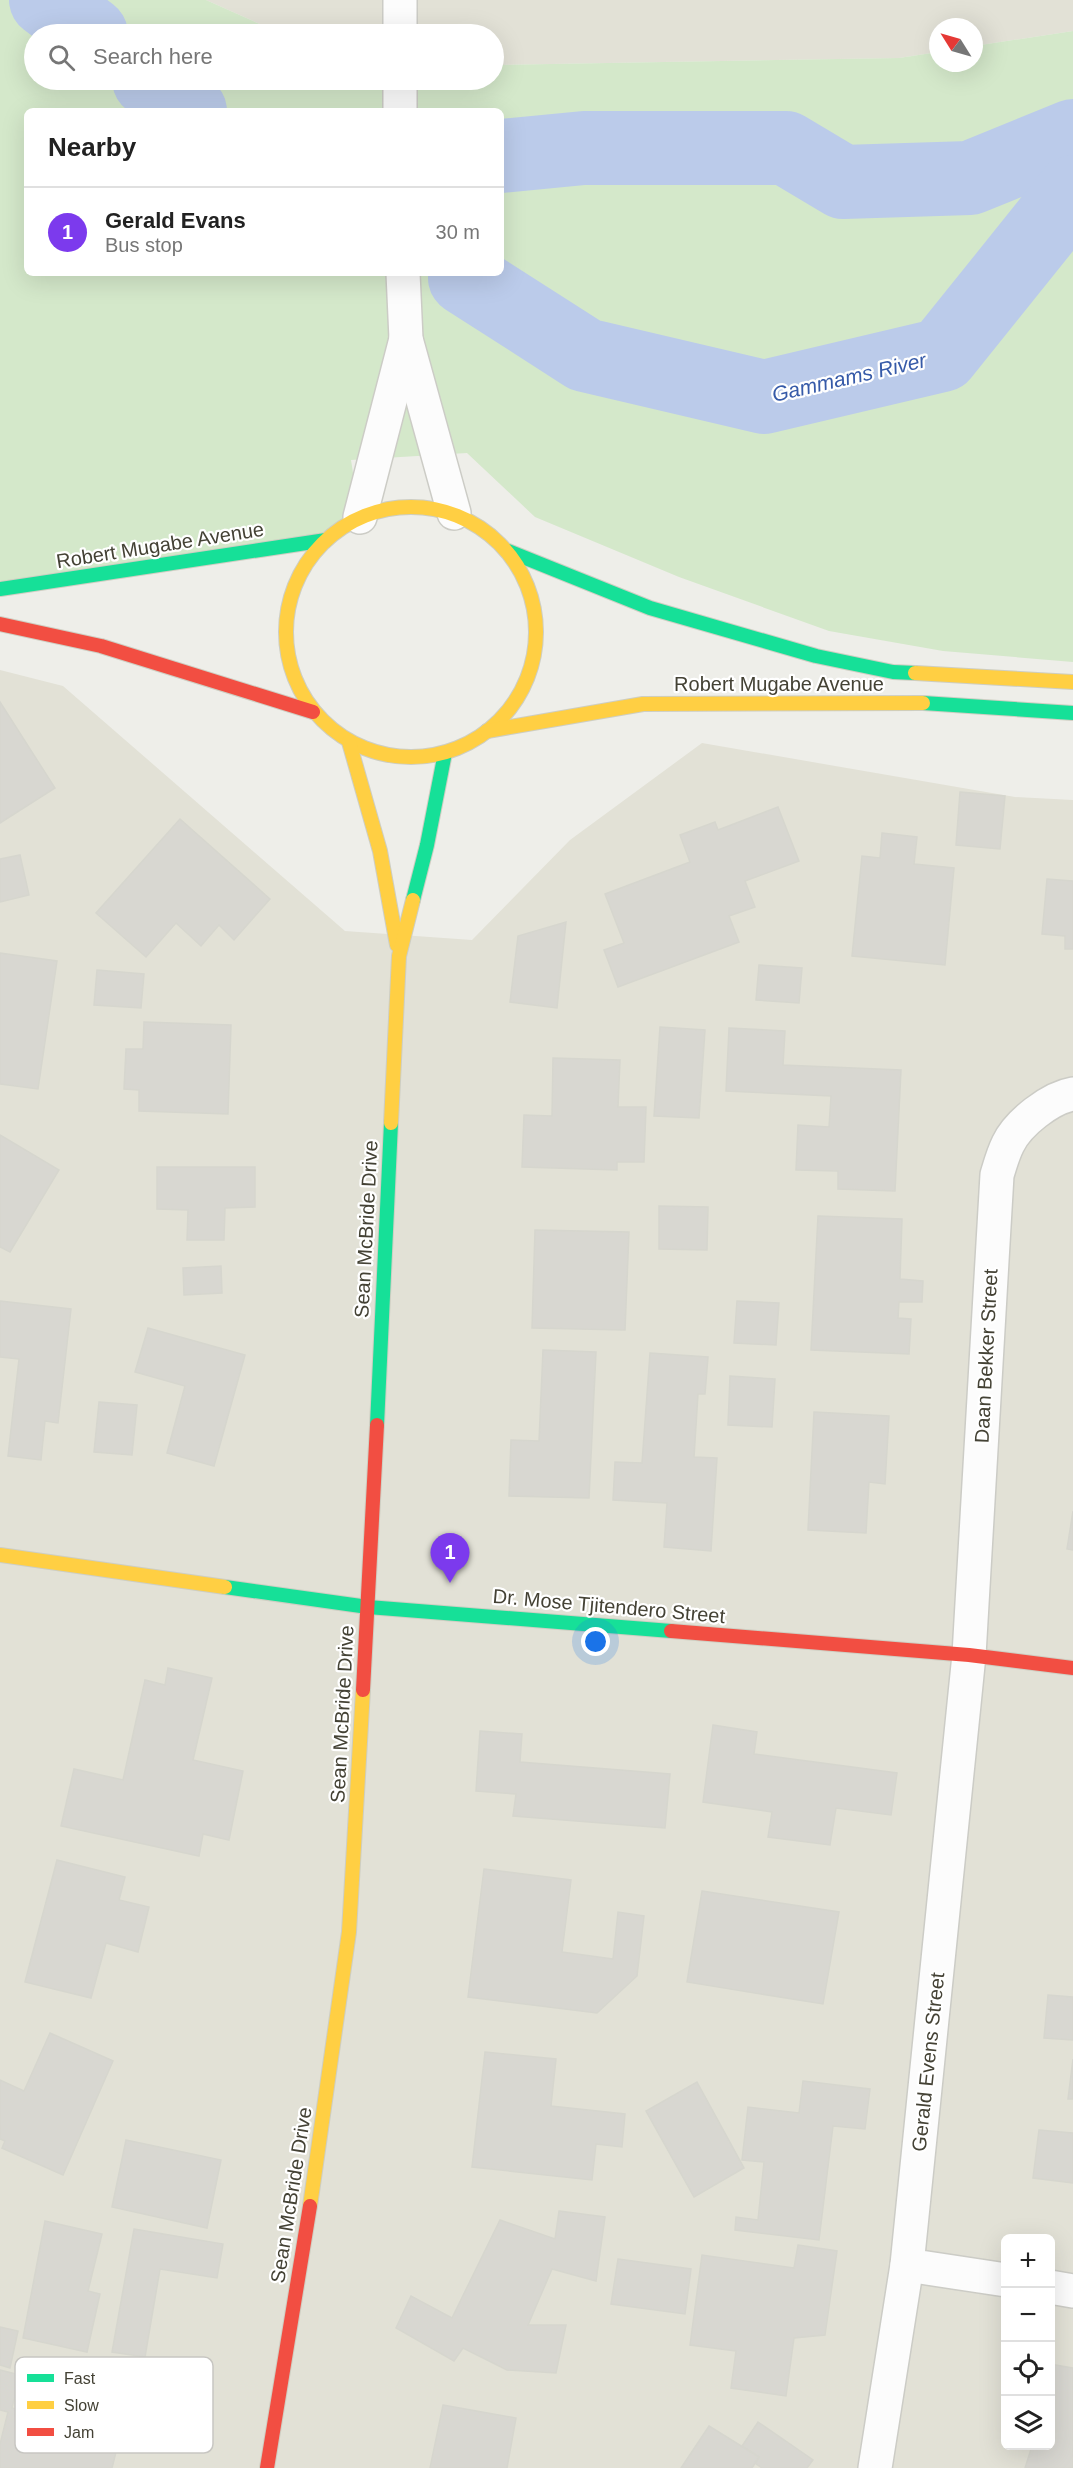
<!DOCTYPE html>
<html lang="en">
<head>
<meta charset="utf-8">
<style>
	:root { --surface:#fff; --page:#f6f6f6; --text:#222; --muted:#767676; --line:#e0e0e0; --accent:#7c3aed }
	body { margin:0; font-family:Arial,sans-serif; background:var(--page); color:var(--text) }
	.controls { position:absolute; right:18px; bottom:18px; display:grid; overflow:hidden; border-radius:9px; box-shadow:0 6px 24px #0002 }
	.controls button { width:54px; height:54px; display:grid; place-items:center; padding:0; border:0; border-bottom:2px solid var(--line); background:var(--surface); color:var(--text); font:30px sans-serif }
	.compass { position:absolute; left:929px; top:18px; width:54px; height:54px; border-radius:50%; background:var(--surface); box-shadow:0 6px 24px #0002; rotate:307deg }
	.you { position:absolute; left:596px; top:1642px; width:21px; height:21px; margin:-15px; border:4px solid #fff; border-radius:50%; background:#1a73e8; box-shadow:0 0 0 9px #1a73e833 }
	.badge { display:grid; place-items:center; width:39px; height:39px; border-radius:50%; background:var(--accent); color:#fff; font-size:20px; font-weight:700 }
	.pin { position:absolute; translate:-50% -50px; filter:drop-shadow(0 2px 3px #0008) }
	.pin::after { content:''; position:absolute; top:32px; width:21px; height:18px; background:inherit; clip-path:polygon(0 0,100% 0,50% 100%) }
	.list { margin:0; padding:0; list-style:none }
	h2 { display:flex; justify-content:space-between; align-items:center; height:78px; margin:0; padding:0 24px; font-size:26px }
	h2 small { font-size:20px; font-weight:400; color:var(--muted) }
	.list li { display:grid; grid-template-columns:39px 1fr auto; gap:18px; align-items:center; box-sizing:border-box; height:90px; padding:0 24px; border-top:2px solid var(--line) }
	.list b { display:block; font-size:22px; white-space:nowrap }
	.list p { margin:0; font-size:20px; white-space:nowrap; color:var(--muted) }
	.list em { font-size:20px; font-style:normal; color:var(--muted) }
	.icon { flex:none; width:33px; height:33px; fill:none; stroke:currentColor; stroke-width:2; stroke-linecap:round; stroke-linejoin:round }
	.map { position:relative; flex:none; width:1073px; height:2468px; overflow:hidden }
	.search { position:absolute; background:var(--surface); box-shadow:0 6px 24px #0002; left:24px; top:24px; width:480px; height:66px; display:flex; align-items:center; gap:15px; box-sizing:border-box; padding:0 21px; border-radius:33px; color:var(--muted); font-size:22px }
	.panel { position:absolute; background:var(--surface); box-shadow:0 6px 24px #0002; left:24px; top:108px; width:480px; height:168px; border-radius:9px }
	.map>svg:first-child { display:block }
	.residential { fill:#e2e1d6; fill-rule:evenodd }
	.green { fill:#d4e8ca; fill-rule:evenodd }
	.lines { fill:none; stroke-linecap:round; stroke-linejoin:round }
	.river { stroke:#bbcbea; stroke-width:74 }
	.building { fill:#d8d7d1; stroke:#d6d6ce; stroke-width:1.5 }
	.street-casing { stroke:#ccccc6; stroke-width:36 }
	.fast-casing { stroke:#cecec2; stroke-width:16 }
	.slow-casing { stroke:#cecec2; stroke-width:16 }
	.jam-casing { stroke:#cecec2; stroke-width:16 }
	.street { stroke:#fcfcfc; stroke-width:33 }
	.fast { stroke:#16e098; stroke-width:14 }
	.slow { stroke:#ffcf43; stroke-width:14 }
	.jam { stroke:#f24e42; stroke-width:14 }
	.labels { text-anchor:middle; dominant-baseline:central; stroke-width:4.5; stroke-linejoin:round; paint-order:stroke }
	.street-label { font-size:20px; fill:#444235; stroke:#fff }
	.water-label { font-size:21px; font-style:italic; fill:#365aa8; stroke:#fff }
	.key { fill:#fff; stroke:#c7c6c2; stroke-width:1.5 }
	.key-label { font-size:16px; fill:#444235 }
</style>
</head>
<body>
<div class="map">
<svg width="1073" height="2468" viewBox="0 0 1073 2468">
	<rect width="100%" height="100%" fill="#eeeee9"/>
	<g class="residential">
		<polygon points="206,0 1073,0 1073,31 974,46 974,27 938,27 938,52 899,58 494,65 494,34 282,34"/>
		<path d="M 0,670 L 63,686 L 345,931 L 472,940 L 570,840 L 702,743 L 1015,797 L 1073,800 L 1073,2468 L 0,2468 ZM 1006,2238 L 1050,2238 L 1050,2446 L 1006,2446 Z"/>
	</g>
	<path class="green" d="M 0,0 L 206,0 L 282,34 L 34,34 L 34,80 L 494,80 L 494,65 L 899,58 L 938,52 L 938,63 L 974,63 L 974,46 L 1073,31 L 1073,662 L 943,651 L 829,631 L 679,577 L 535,517 L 467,453 L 351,460 L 360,517 L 326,540 L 0,590 ZM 27,111 L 501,111 L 501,273 L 27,273 Z"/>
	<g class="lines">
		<g class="river">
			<polyline points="46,0 91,34"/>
			<polyline points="149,80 190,111"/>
			<polyline points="501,156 584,148 786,148 843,182 970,178 1073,136"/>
			<polyline points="465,278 585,355 764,397 942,355 1073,192"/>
		</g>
	</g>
	<g class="building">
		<polygon points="0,702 55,788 0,823"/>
		<polygon points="960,792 1005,796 1000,849 956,845"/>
		<polygon points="778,807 799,861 745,881 755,907 729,916 739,942 618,987 604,950 624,943 605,894 690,862 680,835 715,822 718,830"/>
		<polygon points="180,819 270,899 234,940 219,925 201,946 176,923 146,957 96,913"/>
		<polygon points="882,833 917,837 914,864 954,868 945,965 852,956 862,856 880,858"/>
		<polygon points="20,855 29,895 0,902 0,859"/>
		<polygon points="1047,879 1073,881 1073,949 1065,949 1065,936 1042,934"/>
		<polygon points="566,922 557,1008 510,1002 518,936"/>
		<polygon points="0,953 57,961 38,1089 0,1084"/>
		<polygon points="759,965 802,968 799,1003 756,1000"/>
		<polygon points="97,970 144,974 141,1008 94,1005"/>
		<polygon points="144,1022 231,1025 228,1114 139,1111 139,1090 124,1089 126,1049 143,1049"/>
		<polygon points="660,1027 705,1030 699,1118 654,1116"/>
		<polygon points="729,1028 785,1031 783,1065 901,1070 895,1191 838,1189 838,1171 796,1170 798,1125 829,1127 831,1096 726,1091"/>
		<polygon points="553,1058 620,1060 618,1107 646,1107 644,1162 617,1162 617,1170 522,1167 524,1115 552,1116"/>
		<polygon points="0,1135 59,1170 10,1252 0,1247"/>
		<polygon points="157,1167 255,1167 255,1207 225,1208 224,1240 187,1240 188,1210 157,1209"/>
		<polygon points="659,1206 708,1207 707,1250 659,1249"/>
		<polygon points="818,1216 902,1219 900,1279 923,1281 922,1302 899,1302 898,1318 911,1319 909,1354 811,1350"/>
		<polygon points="535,1230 629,1232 625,1330 532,1328"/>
		<polygon points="221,1266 222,1293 184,1295 183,1268"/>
		<polygon points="0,1301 71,1309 58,1423 45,1421 41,1460 8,1456 19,1359 0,1357"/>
		<polygon points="737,1301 779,1303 776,1345 734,1343"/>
		<polygon points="148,1328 245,1355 214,1466 167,1453 185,1386 135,1372"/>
		<polygon points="543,1350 596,1352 589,1498 509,1496 511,1440 539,1441"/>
		<polygon points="650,1353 708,1357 705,1394 698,1394 694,1457 717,1458 711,1551 664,1547 667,1503 613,1500 615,1462 642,1463"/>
		<polygon points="730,1376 775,1379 772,1427 728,1425"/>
		<polygon points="99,1402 137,1405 132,1455 94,1452"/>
		<polygon points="814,1412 889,1416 885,1484 869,1482 866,1533 808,1530"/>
		<polygon points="1073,1511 1073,1550 1067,1549"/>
		<polygon points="168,1668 212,1678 193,1760 243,1771 229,1840 203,1834 199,1856 61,1826 74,1769 123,1780 145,1680 165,1685"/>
		<polygon points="713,1725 757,1732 754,1754 897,1773 891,1815 836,1808 830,1845 768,1837 772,1812 703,1802"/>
		<polygon points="480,1731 522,1734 520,1762 670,1774 665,1828 513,1816 516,1794 476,1791"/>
		<polygon points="57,1860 125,1877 119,1900 149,1907 138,1952 106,1943 91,1998 25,1982"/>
		<polygon points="484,1869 571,1880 562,1952 613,1959 618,1912 644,1916 637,1976 597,2013 468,1997"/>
		<polygon points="702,1891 839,1912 823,2004 687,1982"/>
		<polygon points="1048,1995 1073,1997 1073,2040 1044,2038"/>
		<polygon points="50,2033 113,2061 63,2175 2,2148 5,2141 0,2139 0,2080 24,2091"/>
		<polygon points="485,2052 556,2059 551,2106 625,2114 622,2147 596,2144 592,2180 472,2167"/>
		<polygon points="1073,2059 1073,2099 1068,2099"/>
		<polygon points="803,2081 870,2089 865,2129 833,2126 819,2240 735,2230 736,2217 758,2220 764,2162 742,2160 748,2107 799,2113"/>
		<polygon points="697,2082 744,2168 694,2197 646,2111"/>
		<polygon points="1039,2130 1073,2133 1073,2183 1033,2178"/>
		<polygon points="126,2140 221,2160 207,2228 112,2207"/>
		<polygon points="559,2211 605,2217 596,2281 552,2269 528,2325 566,2325 556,2373 507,2370 463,2348 454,2361 396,2328 411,2296 452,2318 500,2220 555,2239"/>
		<polygon points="45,2221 102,2234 88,2291 100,2294 87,2352 23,2338"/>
		<polygon points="134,2229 223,2244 217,2278 160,2269 145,2357 112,2352"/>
		<polygon points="798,2245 837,2251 825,2335 794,2338 786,2396 731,2388 736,2351 690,2345 702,2255 794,2268"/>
		<polygon points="618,2259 691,2269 685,2314 611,2304"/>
		<polygon points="0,2327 18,2331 10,2368 0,2365"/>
		<polygon points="1050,2364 1073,2368 1073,2468 1025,2468 1032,2446 1050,2446"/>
		<polygon points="0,2370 20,2375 12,2408 120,2436 112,2468 0,2468 0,2444 8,2412 0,2410"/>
		<polygon points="443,2405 516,2418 507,2468 430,2468"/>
		<polygon points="758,2422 813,2460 807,2468 762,2468 755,2463 759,2457 742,2446"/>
		<polygon points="709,2426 759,2457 752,2468 681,2468"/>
	</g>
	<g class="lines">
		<g class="street-casing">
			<g id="street">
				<polyline points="400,34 400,0"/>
				<polyline points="400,111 400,80"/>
				<polyline points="403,273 406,339 454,513"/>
				<polyline points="360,517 406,339"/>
				<polyline points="907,2265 1006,2280"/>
				<polyline points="1050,2287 1073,2291"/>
				<path d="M 875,2468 L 907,2265 L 969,1655 L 997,1175 C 1000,1165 1003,1154 1008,1144 C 1018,1123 1050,1098 1073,1094"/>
			</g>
		</g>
		<g class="fast-casing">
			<g id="fast">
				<polyline points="508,551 650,608 816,656 893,672 915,673"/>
				<polyline points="0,589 326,540"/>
				<polyline points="923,703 1073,713"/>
				<polyline points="413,900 427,845 445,753"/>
				<polyline points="377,1425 391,1123"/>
				<polyline points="225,1587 368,1607 671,1631"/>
			</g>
		</g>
		<g class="slow-casing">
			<g id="slow">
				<circle cx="411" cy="632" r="125"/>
				<polyline points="915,673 1073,682"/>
				<polyline points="487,731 643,704 923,703"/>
				<polyline points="349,742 380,851 397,945"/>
				<polyline points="391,1123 399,956 413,900"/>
				<polyline points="0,1555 225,1587"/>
				<polyline points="310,2206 349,1932 363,1690"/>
			</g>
		</g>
		<g class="jam-casing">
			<g id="jam">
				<polyline points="0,624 101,646 313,712"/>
				<polyline points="671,1631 969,1655 1073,1668"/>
				<polyline points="363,1690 377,1425"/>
				<polyline points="267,2468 310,2206"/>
			</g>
		</g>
		<use href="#street" class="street"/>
		<use href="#fast" class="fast"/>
		<use href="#slow" class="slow"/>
		<use href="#jam" class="jam"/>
	</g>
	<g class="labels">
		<g class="street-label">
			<text transform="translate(160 545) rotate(-9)">Robert Mugabe Avenue</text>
			<text x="779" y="684">Robert Mugabe Avenue</text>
			<text transform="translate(366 1229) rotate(-87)">Sean McBride Drive</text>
			<text transform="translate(986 1356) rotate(-87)">Daan Bekker Street</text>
			<text transform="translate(609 1606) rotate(5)">Dr. Mose Tjitendero Street</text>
			<text transform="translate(342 1714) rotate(-87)">Sean McBride Drive</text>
			<text transform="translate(928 2062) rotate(-84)">Gerald Evens Street</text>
			<text transform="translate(291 2195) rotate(-81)">Sean McBride Drive</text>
		</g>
		<g class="water-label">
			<text transform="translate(849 377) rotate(-13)">Gammams River</text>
		</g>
	</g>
	<rect x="15" y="2357" width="198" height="96" rx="9" class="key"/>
	<rect x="27" y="2374" width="27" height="8" fill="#16e098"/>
	<rect x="27" y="2401" width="27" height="8" fill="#ffcf43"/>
	<rect x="27" y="2428" width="27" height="8" fill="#f24e42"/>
	<g class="key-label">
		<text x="64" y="2384">Fast</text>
		<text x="64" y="2411">Slow</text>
		<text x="64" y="2438">Jam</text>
	</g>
</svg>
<div class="controls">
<button>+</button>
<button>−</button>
<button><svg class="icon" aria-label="locate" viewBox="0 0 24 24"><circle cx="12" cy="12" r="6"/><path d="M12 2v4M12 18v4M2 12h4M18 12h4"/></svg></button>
<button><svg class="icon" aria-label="layers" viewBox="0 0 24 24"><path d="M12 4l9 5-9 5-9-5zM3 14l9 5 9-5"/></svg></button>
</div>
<svg class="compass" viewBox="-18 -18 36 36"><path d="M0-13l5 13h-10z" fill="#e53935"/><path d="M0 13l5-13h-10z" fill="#767676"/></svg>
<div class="you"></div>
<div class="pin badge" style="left:450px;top:1583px">1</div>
<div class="search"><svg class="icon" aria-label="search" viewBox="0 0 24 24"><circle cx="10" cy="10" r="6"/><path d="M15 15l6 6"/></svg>Search here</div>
<section class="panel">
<h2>Nearby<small></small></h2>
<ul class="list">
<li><span class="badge">1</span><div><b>Gerald Evans</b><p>Bus stop</p></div><em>30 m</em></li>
</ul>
</section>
</div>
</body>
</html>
